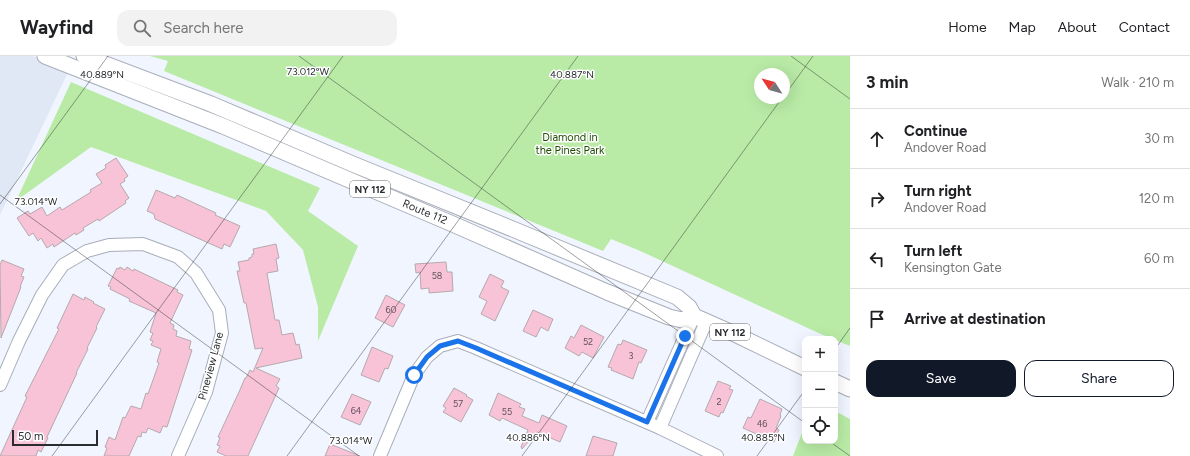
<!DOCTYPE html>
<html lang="en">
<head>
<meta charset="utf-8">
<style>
	:root { --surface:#fff; --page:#f2f2f2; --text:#202124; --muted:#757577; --line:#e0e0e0; --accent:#111827 }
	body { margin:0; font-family:Figtree,sans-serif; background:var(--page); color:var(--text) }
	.controls { position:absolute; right:12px; bottom:12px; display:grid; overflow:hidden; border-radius:8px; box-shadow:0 4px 16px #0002 }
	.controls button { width:36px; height:36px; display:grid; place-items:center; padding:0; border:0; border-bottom:1px solid var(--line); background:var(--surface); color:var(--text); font:20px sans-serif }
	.compass { position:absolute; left:754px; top:12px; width:36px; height:36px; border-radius:50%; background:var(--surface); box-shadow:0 4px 16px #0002; rotate:306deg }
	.scale { position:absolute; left:12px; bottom:10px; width:86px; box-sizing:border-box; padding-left:4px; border:2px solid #2a2c30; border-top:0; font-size:11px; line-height:14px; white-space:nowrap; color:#2a2c30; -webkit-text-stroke:3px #fff; paint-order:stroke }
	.stop { position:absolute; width:12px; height:12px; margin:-9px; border:3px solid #1a73e8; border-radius:50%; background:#fff }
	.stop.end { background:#1a73e8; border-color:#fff; box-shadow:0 1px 4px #0008 }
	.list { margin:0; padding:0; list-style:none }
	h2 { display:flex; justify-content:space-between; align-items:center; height:52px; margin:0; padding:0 16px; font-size:17px }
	h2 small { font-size:13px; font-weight:400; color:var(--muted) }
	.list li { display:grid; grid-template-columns:26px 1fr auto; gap:12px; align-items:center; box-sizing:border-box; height:60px; padding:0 16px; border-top:1px solid var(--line) }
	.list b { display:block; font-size:15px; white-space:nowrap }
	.list p { margin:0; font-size:13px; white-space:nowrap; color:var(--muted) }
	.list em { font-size:13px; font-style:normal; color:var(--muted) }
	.actions { display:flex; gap:8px; padding:12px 16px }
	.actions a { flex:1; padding:9px 0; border:1px solid var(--accent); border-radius:12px; text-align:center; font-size:14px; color:var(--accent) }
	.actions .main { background:var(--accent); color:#fff }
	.icon { flex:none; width:22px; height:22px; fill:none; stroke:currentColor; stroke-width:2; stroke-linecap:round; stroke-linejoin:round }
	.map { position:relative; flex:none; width:850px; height:400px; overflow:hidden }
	header { display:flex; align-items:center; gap:24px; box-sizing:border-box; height:56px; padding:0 20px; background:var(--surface); border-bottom:1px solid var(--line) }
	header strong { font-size:19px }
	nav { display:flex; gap:22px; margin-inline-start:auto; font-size:14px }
	.search { width:280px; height:36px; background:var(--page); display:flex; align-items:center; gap:10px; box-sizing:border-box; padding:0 14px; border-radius:12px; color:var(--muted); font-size:15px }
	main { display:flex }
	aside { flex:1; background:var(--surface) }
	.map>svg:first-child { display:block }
	.built { fill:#e0e7f5 }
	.green { fill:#b9eba6; fill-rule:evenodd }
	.building { fill:#f8c3d6; stroke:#b6a9ad }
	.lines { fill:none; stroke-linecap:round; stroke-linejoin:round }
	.minor-casing { stroke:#a8adb8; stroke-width:14 }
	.major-casing { stroke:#a8adb8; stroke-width:17 }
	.minor { stroke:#fff; stroke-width:12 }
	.major { stroke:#fff; stroke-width:15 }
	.route { stroke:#1a73e8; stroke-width:5 }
	.ticks { fill:none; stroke:#2a2c30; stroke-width:1; stroke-opacity:0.45 }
	.labels { text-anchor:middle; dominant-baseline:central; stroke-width:3; stroke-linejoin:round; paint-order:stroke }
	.number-label { font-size:9px; fill:#5e525a }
	.shield { fill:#fff; stroke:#6a6b6e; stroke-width:1 }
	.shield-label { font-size:10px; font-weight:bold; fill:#2a2c30 }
	.park-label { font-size:11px; fill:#1f4c03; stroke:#fff }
	.street-label { font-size:11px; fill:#2a2c30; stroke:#fff }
	.ticks-label { font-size:10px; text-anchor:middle; fill:#2a2c30; stroke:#fff; stroke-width:3; stroke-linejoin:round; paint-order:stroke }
</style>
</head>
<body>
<header>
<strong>Wayfind</strong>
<div class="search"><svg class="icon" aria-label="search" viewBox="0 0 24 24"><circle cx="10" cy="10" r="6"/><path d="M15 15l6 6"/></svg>Search here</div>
<nav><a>Home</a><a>Map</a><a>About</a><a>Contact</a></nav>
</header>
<main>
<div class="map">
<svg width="850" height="400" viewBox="0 0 850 400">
	<rect width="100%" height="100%" fill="#f1f5ff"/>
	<polygon class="built" points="0,0 32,0 71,10 0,159"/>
	<g class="green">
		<path d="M 150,0 L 850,0 L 850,290 L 835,284 L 835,283 L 823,279 L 638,194 L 611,183 L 603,195 L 164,15 L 168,5 ZM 760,18 L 784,18 L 784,42 L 760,42 Z"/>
		<polygon points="71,26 320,132 308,155 358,190 318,285 318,251 303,194 266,155 91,91 16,145"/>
		<polygon points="835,355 850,363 850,400 793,400 805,369 805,385 835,385"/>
	</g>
	<g class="building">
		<polygon points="116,102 128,120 124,123 125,125 120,128 129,142 125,145 126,147 99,165 98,163 83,172 84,174 76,179 75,177 54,191 53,188 47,192 41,182 38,185 33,177 29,180 17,162 28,155 30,158 42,151 47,160 60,151 62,154 91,136 90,134 102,127 96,118 106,112 105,109"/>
		<polygon points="156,134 175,142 177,139 216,157 215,159 240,170 230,191 224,188 222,193 155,163 154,158 147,155"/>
		<polygon points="276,188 279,202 276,203 278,215 267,217 275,264 279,264 282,279 293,277 296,289 299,288 302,302 256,312 280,323 276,330 279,332 248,400 226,400 217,396 220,390 217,389 220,382 218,381 239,336 245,322 246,322 250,314 253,316 263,292 255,293 246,247 244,247 237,215 240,215 238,206 249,204 249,202 252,201 252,198 254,198 253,193"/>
		<polygon points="2,204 24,213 21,220 24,221 20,231 21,231 1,282 0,209"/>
		<polygon points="446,206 447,216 452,216 453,235 429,237 429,232 421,233 420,216 416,217 415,208"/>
		<polygon points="120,211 125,214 127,211 133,215 134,213 178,234 177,236 183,239 170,267 174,269 173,273 177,275 176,280 191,285 189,293 192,294 167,371 163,370 160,377 148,372 146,377 142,376 141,381 138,380 129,400 104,400 107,392 105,391 109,381 115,384 123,361 125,362 131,350 141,353 146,337 148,338 159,307 157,306 161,293 151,289 153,285 150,284 153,277 150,276 156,257 129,245 130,243 110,233 111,231 108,230 117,212 119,213"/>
		<polygon points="490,218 504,225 501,231 509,235 495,265 481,258 487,245 479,241"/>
		<polygon points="73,238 84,244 85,241 94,246 93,247 105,253 96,271 97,272 87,292 88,293 76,317 77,317 47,381 48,382 41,396 38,394 36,400 0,400 27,341 25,340 59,273 57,272"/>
		<polygon points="386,239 405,249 393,271 375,262"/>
		<polygon points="533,254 553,263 548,275 541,271 536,281 523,275"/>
		<polygon points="581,269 604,281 593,302 582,296 579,300 565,292 571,280 574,282"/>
		<polygon points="623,284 647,294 641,307 639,306 633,323 611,314 612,312 608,311 618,288 621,289"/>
		<polygon points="372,291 393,300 388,313 385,312 379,326 361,319"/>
		<polygon points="718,325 731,330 729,333 733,334 723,357 721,356 719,361 705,355"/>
		<polygon points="454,332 467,339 466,340 473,344 461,366 443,356 446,352 443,350"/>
		<polygon points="498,337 521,348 519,351 525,353 522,360 539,367 542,359 567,370 560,386 537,376 522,393 521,391 528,374 502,362 500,365 489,359"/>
		<polygon points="352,338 371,346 360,369 341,361"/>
		<polygon points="760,343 782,353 780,359 781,360 776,372 779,374 774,386 743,372 748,361 751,362"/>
		<polygon points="593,380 617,387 613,400 586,400"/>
		<polygon points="330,388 360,400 325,400"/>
	</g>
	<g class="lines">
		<g class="minor-casing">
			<g id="minor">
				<polyline points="0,329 19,285 42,239 63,209 87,195 109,189 143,188 178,201 196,217 219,254 222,277 206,336 178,400"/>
				<polyline points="647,366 694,260"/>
				<polyline points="660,372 706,266"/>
				<polyline points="380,400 414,319 427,301 440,290 458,285 476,292 660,372 717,400"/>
			</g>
		</g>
		<g class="major-casing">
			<g id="major">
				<polyline points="45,0 223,70 455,169 607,236 669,261 682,264 694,260"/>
				<polyline points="84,0 211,48 355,109 515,174 677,241 689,251 694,260 737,279 805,312"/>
				<polyline points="835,326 850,333"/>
			</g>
		</g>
		<use href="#minor" class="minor"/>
		<use href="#major" class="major"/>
	</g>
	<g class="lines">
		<polyline class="route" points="414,319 427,301 440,290 458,285 476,292 647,366 685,280"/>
	</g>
	<path class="ticks" d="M 299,0 L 805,367M 791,0 L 850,43M 784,40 L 813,0M 0,139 L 359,400M 0,148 L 108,0M 835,293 L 850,272M 829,385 L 850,400M 52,400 L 343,0M 287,400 L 578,0M 522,400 L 782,42M 757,400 L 805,334"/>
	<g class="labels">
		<g class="number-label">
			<text x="437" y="219">58</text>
			<text x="391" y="253">60</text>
			<text x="588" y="285">52</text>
			<text x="631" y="299">3</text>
			<text x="719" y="345">2</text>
			<text x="458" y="347">57</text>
			<text x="356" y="354">64</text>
			<text x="507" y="355">55</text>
			<text x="762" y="367">46</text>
		</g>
		<g class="shield">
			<rect x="350" y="125" width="40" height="16" rx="3"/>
			<rect x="710" y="268" width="40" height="16" rx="3"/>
		</g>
		<g class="shield-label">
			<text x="370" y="133">NY 112</text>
			<text x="730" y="276">NY 112</text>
		</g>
		<g class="park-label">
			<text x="570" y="81">Diamond in<tspan x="570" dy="13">the Pines Park</tspan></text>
		</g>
		<g class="street-label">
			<text transform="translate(425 156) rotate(23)">Route 112</text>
			<text transform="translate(211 310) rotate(-75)">Pineview Lane</text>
		</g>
	</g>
	<g class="ticks-label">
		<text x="308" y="19">73.012°W</text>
		<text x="102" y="22">40.889°N</text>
		<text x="572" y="22">40.887°N</text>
		<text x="36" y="149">73.014°W</text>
		<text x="528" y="385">40.886°N</text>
		<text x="763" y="385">40.885°N</text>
		<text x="351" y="388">73.014°W</text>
	</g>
</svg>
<div class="controls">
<button>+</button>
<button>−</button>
<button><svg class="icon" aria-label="locate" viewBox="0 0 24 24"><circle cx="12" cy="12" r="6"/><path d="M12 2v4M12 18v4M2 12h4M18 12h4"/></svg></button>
</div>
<svg class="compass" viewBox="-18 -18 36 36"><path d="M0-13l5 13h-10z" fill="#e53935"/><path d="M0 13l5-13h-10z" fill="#757577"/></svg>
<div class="scale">50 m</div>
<div class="stop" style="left:414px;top:319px"></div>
<div class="stop end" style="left:685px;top:280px"></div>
</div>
<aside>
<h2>3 min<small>Walk · 210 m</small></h2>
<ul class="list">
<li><svg class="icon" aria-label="ahead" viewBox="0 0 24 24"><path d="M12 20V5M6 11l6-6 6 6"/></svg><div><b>Continue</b><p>Andover Road</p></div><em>30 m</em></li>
<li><svg class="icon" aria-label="right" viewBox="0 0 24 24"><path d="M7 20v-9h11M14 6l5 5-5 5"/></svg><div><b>Turn right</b><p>Andover Road</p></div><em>120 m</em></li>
<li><svg class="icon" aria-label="left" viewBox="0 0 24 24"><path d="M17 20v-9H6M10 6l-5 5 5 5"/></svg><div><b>Turn left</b><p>Kensington Gate</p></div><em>60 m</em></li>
<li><svg class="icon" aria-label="arrive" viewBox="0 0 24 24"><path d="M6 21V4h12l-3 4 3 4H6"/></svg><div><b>Arrive at destination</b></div></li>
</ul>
<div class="actions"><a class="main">Save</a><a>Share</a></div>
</aside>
</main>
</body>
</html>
